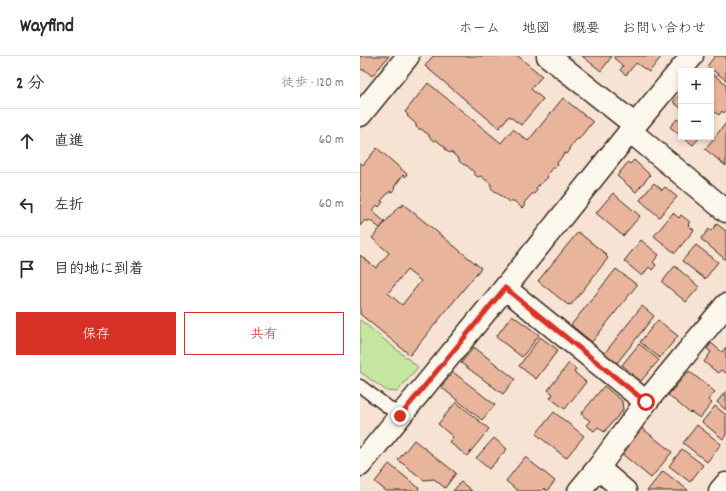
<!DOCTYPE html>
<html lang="ja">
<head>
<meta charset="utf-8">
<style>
	:root { --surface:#fff; --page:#f7f7f7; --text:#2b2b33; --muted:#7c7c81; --line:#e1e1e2; --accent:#d93025 }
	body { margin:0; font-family:Dekko,"Klee One",sans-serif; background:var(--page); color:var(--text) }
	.controls { position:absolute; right:12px; top:12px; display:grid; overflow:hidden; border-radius:0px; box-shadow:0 2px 6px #0003 }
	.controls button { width:36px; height:36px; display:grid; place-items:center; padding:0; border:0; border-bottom:1px solid var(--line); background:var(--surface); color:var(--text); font:20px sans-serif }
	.stop { position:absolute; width:12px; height:12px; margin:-9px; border:3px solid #d93025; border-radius:50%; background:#fff }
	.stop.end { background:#d93025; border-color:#fff; box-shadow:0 1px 4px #0008 }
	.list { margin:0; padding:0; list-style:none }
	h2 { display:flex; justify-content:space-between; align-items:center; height:52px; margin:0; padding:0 16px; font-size:17px }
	h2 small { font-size:13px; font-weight:400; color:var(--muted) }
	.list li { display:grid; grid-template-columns:26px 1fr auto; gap:12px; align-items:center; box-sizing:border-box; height:64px; padding:0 16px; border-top:1px solid var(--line) }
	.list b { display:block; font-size:15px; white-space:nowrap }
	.list em { font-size:13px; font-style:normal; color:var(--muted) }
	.actions { display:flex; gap:8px; padding:12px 16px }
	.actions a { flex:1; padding:9px 0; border:1px solid var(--accent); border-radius:0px; text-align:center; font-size:14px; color:var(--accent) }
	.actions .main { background:var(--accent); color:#fff }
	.icon { flex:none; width:22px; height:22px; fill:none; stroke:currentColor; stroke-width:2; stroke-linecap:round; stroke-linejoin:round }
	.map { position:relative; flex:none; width:366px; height:435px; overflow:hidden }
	header { display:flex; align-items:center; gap:24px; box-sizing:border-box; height:56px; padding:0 20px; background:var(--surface); border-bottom:1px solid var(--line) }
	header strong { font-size:19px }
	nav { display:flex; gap:22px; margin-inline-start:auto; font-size:14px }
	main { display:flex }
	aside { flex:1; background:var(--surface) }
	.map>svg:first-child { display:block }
	.green { fill:#c4e69f; stroke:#80885e }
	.building { fill:#e9b49c; stroke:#3b2a1e; fill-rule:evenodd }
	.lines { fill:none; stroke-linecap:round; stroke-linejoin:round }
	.lane-casing { stroke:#3b2a1e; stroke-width:15 }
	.street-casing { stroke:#3b2a1e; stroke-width:25 }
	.lane { stroke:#fbf7ec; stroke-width:12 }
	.street { stroke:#fbf7ec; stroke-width:22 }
	.route { stroke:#d93025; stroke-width:5 }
</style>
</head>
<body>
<header>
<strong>Wayfind</strong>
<nav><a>ホーム</a><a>地図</a><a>概要</a><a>お問い合わせ</a></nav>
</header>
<main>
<aside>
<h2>2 分<small>徒歩 · 120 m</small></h2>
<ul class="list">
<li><svg class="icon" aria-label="ahead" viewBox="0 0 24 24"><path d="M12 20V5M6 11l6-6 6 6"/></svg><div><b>直進</b></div><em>60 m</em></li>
<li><svg class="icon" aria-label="left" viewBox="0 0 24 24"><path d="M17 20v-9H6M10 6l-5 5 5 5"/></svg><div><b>左折</b></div><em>60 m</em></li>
<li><svg class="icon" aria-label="arrive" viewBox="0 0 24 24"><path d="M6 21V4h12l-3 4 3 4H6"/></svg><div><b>目的地に到着</b></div></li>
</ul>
<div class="actions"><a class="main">保存</a><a>共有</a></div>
</aside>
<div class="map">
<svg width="366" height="435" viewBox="0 0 366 435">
	<rect width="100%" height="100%" fill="#f6e3d4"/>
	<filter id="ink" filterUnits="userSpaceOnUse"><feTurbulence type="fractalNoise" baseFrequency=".025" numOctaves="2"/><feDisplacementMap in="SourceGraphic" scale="8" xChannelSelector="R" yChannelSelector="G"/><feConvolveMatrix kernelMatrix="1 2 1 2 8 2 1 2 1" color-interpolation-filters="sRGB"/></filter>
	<g filter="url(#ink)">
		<polygon class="green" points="0,264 58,311 37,336 27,335 0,316"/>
		<g class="building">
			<polygon points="0,0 29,0 12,20 5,14 2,14 0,13"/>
			<polygon points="73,0 158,0 182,20 171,33 183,43 161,69 149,60 139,72 65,10"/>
			<polygon points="222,0 252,0 241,15"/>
			<polygon points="255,0 302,0 289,16 276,7 266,19 260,14 263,10 254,2"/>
			<polygon points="355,0 366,0 366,24 347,10"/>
			<polygon points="351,17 366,28 366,54 364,57 362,55 359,59 351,53"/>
			<polygon points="68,27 141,87 153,73 168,85 203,42 233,66 230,70 229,70 219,83 217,83 209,92 210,94 207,98 205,97 197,107 198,109 195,112 192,112 187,119 188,121 184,125 182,126 176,132 177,134 174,138 172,138 164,147 165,149 162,152 154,145 149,146 131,132 131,128 121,120 118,121 114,118 114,116 106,109 104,109 99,105 99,103 91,96 89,97 85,93 85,91 76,84 74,85 69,81 69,79 61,73 59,73 56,71 56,68 47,60 48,59 45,56"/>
			<polygon points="319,39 321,40 321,52 313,46"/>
			<polygon points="317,63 320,65 321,63 321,80 310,71"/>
			<polygon points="366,67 366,110 345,93"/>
			<polygon points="322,81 340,81 333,89"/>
			<polygon points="17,92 47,118 45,121 43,119 34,131 35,132 32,136 30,135 21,145 23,146 19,151 17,149 12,155 25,166 20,172 9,164 7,166 5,164 0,170 0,106 3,109"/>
			<polygon points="274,104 290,119 276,136 257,120 268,106 270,108"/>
			<polygon points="294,127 302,134 305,131 317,141 299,161 280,144"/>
			<polygon points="253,137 280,160 263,180 236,157"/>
			<path d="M 43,148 L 121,212 L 50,299 L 0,258 L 0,199 L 16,212 L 29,197 L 12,182 L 39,150 L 41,151 ZM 47,214 L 61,225 L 42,249 L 28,237 Z"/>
			<polygon points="313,157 319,162 321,159 330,166 328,169 334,174 315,197 294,180"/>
			<polygon points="357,168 366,175 366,204 341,183 349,173 351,175"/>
			<polygon points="218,176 247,199 246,200 248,202 211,249 209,248 208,249 178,225"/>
			<polygon points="281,184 299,199 293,206 296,209 292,214 289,211 282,220 264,205"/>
			<polygon points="336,189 358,206 345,223 322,205"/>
			<polygon points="315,210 339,231 326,246 302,226"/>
			<polygon points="256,213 277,229 232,286 211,269"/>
			<polygon points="282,250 294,260 257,307 244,298"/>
			<polygon points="152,259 179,279 162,301 136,281"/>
			<polygon points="298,264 318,280 300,302 280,286"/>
			<polygon points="180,281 198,294 176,323 159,310"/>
			<polygon points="351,287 362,296 366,291 366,317 361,314 358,317 344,306 351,296 347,293"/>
			<polygon points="279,288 299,304 281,325 262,309"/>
			<polygon points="114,291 155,323 143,338 101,307"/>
			<polygon points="209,307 216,313 214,316 226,326 205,353 190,342 193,338 188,334"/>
			<polygon points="329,315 355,336 348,344 352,347 340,362 331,356 330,357 308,339"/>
			<polygon points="93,316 135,349 122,364 81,331"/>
			<polygon points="244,330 262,345 263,354 244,376 238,371 234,375 226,369 230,365 221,358"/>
			<polygon points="366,335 366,354 357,346"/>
			<polygon points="96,346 129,373 107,400 89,386 93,381 78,368"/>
			<polygon points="355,350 366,359 366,379 363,383 342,366"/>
			<polygon points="194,356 224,380 206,402 176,378"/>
			<polygon points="337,369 361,388 347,406 323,387"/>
			<polygon points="282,372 312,396 291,422 261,397"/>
			<polygon points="134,382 147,393 129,413 116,402"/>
			<polygon points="54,384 96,417 85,432 74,423 64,424 38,404"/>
			<polygon points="322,393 343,409 330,426 309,410"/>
			<polygon points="165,401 195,425 187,435 184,432 182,435 158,435 146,425"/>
			<polygon points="29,408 59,432 57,435 26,435 15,426"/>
			<polygon points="303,415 328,434 327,435 287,435"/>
			<polygon points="101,426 112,435 93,435"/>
		</g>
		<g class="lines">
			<g class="lane-casing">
				<polyline id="lane" points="0,330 40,360"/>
			</g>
			<g class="street-casing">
				<g id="street">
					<polyline points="188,0 275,69"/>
					<polyline points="0,59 48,0"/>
					<polyline points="270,75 366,155"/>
					<polyline points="145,232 286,346"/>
					<polyline points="0,409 145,232 275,69 332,0"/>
					<polyline points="238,412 265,435"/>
					<polyline points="219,435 238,412 286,346 366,249"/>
					<polyline points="360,435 366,428"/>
				</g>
			</g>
			<use href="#lane" class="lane"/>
			<use href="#street" class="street"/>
		</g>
	</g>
	<g class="lines" filter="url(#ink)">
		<polyline class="route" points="40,360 145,232 286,346"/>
	</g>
</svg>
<div class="controls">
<button>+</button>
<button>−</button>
</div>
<div class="stop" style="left:286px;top:346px"></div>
<div class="stop end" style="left:40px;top:360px"></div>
</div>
</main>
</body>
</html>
